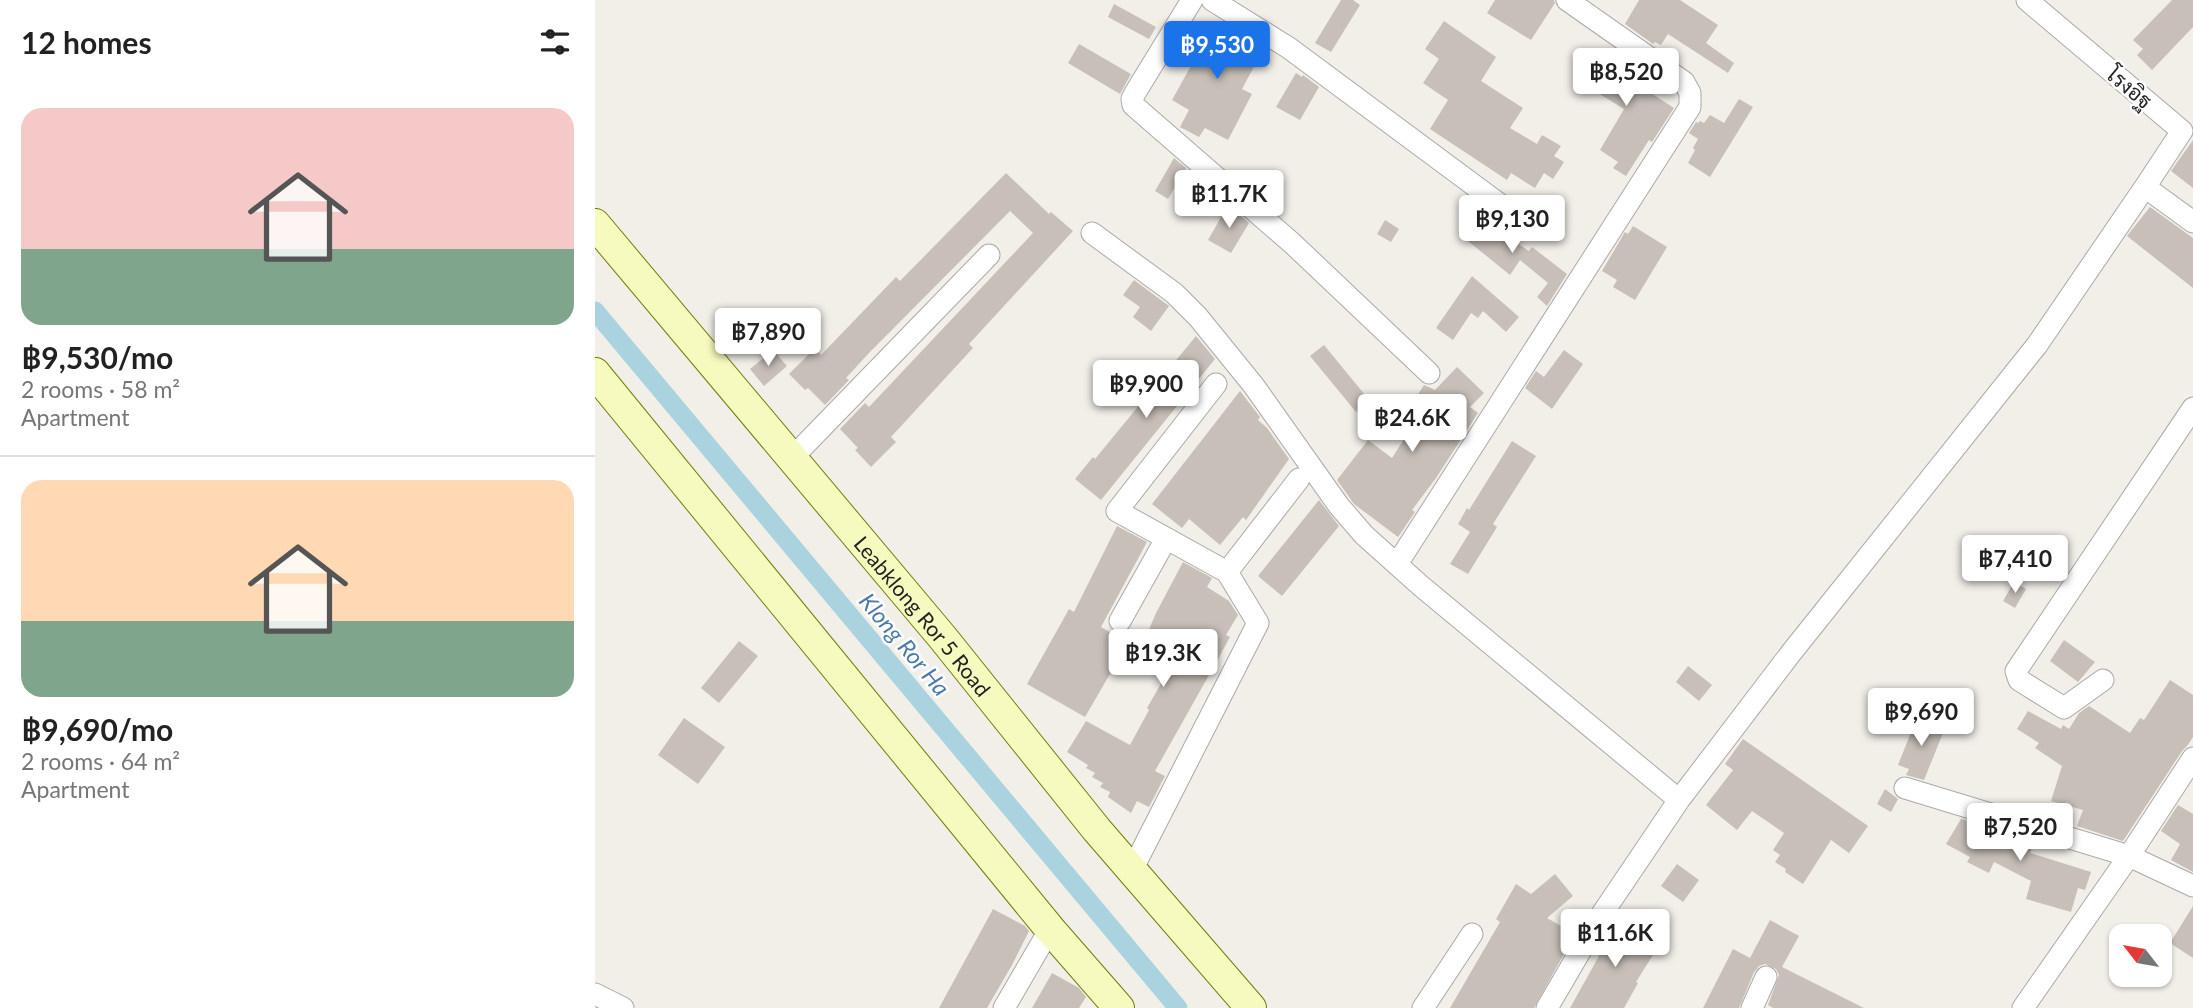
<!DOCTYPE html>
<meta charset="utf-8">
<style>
body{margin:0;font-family:Lato,Sarabun,sans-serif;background:#f6f6f6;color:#222;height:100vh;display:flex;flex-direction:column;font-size:26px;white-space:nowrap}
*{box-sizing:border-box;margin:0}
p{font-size:23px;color:#767676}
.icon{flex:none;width:38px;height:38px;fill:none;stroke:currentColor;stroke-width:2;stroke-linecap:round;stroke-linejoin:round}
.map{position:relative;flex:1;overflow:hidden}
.panel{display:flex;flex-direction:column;background:#fff;width:595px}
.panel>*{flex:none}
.needle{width:46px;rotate:301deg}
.controls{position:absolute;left:1514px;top:924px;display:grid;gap:14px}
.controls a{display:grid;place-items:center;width:63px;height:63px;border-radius:14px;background:#fff;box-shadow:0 2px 5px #0004;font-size:35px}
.price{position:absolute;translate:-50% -60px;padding:0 16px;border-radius:7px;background:#fff;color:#222;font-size:23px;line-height:46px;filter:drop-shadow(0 2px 4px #0008)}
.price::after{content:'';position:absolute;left:50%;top:42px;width:21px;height:16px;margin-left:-10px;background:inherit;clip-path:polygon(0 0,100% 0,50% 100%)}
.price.on{background:#1a73e8;color:#fff}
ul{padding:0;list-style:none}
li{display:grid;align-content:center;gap:14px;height:371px;padding:0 21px}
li+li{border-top:2px solid #e0e0e0}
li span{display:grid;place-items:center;height:217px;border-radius:21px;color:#555}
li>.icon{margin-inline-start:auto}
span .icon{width:126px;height:126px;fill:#fffc;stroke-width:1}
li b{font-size:30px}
h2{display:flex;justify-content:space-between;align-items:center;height:84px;padding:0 21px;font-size:30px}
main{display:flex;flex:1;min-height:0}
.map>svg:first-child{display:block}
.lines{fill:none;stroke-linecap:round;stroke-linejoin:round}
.canal{stroke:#aad3df;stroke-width:19}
.building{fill:#c7bfb8}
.street-casing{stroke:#a9a9a9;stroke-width:23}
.secondary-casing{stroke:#707d05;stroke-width:32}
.street{stroke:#fff;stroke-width:21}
.secondary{stroke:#f7fabf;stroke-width:30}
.labels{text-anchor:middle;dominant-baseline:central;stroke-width:5;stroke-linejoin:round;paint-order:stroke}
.street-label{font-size:21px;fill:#222;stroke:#fff}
.water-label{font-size:23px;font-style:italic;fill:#4a7aab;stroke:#fff}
</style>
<main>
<section class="panel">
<h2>12 homes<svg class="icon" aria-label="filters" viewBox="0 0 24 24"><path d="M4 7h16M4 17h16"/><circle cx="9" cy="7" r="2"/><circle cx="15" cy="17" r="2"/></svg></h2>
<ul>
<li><span style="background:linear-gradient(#f6c9c9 65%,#7fa58c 0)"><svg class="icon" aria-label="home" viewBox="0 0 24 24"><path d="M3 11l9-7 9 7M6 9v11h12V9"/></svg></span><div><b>฿9,530/mo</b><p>2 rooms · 58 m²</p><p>Apartment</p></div></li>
<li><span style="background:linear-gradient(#ffd9b3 65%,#7fa58c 0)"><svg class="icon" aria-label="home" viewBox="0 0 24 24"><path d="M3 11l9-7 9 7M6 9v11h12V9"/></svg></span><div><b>฿9,690/mo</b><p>2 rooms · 64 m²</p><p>Apartment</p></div></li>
</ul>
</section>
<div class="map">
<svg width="1598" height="1008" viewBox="0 0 1598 1008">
<rect width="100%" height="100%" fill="#f2efe9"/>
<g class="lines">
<path class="canal" d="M 0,311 L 583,1008"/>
</g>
<path class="building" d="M 746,0 L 758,0 L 765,5 L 736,52 L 720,43 Z
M 900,0 L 959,0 L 960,3 L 936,40 L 892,13 Z
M 1044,0 L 1085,0 L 1123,25 L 1111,43 L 1139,63 L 1133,73 L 1073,34 L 1066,45 L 1060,42 L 1058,44 L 1030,24 Z
M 1577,0 L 1598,0 L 1598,27 L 1557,70 L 1542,55 L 1548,49 L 1538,40 Z
M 519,4 L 561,27 L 554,39 L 513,17 Z
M 849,21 L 901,57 L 886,81 L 928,108 L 915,128 L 942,144 L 947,135 L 966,146 L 959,156 L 969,162 L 958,179 L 949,173 L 940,188 L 916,173 L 912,180 L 835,129 L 853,100 L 828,83 L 844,59 L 830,49 Z
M 610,22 L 641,41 L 646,33 L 669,48 L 647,89 L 657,94 L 633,140 L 610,128 L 604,137 L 585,127 L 594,110 L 577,100 L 602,55 L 591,49 L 604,26 L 607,27 Z
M 484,44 L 536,74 L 525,94 L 473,63 Z
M 990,51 L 1014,65 L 1022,51 L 1044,67 L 1036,80 L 1079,108 L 1057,142 L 1054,140 L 1031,176 L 1018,168 L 1023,162 L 1005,150 L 1029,109 L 998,90 L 1002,84 L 979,70 Z
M 701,73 L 707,77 L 708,75 L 724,87 L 705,120 L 681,107 Z
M 1144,99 L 1158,107 L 1115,177 L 1093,163 L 1100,150 L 1098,148 L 1103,139 L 1094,133 L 1101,122 L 1103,123 L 1105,121 L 1109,123 L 1115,115 L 1129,123 Z
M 1598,140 L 1598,188 L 1576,171 Z
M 579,158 L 591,168 L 573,199 L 560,191 Z
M 411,173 L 454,214 L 456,212 L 478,231 L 374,344 L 378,348 L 296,437 L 301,442 L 276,467 L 260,450 L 263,448 L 245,429 L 270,403 L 274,407 L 438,233 L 415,211 L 273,354 L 251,378 L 254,380 L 230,405 L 213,388 L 210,390 L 194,374 L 220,348 L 226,355 L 301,277 L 305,281 Z
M 633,205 L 654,223 L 636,253 L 613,240 Z
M 1555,207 L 1598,238 L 1598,288 L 1532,236 Z
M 876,213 L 934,251 L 937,247 L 972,274 L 952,306 L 942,297 L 953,283 L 925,260 L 915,275 L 863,233 Z
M 790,220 L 804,229 L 796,242 L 782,234 Z
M 1038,226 L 1072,247 L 1040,300 L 1018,287 L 1022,280 L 1007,271 L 1030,232 L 1033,234 Z
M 877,276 L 924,317 L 911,332 L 888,311 L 883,318 L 876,313 L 858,340 L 841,328 Z
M 539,280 L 574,306 L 556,331 L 538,317 L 545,307 L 528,295 Z
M 601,336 L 620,359 L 506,500 L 480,479 L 498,457 L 500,459 Z
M 729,345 L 775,401 L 761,412 L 715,356 Z
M 178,350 L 192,366 L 169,386 L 155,369 Z
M 969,350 L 988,364 L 957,409 L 930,388 L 941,371 L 949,377 Z
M 862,367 L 889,393 L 875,407 L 883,413 L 841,478 L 817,510 L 820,512 L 803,537 L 759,504 L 742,480 L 773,440 L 797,458 L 813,433 L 803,426 L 829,385 L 840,390 Z
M 645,391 L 665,417 L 663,420 L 672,428 L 694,459 L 651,520 L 648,517 L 625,545 L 594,519 L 587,528 L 557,504 Z
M 917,441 L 941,456 L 898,524 L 902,527 L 873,574 L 855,564 L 875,532 L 863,524 L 872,508 L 874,510 Z
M 724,500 L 744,526 L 687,596 L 663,576 Z
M 522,526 L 552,542 L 506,627 L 533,643 L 490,717 L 432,684 L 474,609 L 479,612 Z
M 588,562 L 617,578 L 612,587 L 634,601 L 643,615 L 631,635 L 635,637 L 623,659 L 560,771 L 570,776 L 554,807 L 542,801 L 536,813 L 513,797 L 515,792 L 505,787 L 508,783 L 497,777 L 500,773 L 491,768 L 493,765 L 472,752 L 491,721 L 535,745 L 554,710 L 552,708 L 578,663 L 546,648 L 561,613 Z
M 1419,582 L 1431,589 L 1420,608 L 1408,601 Z
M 1469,640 L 1500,662 L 1483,682 L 1455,661 Z
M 144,641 L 163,656 L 124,703 L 106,688 Z
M 1093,666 L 1117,685 L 1104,701 L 1081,682 Z
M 1575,680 L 1598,695 L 1598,737 L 1592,746 L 1587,751 L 1528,841 L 1482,826 L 1488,810 L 1456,801 L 1467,766 L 1440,748 L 1444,743 L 1422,729 L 1433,711 L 1466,729 L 1468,725 L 1474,729 L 1484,713 L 1494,706 L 1535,733 L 1545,718 L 1549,720 Z
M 1322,717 L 1350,728 L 1329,780 L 1311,775 L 1314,769 L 1303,765 Z
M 89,718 L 130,747 L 103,784 L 63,755 Z
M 1148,739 L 1273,826 L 1254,853 L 1236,840 L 1208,884 L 1190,872 L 1191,869 L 1180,862 L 1185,855 L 1178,850 L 1189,833 L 1157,811 L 1142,830 L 1111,805 L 1138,770 L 1130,764 Z
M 1290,789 L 1303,799 L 1296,812 L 1282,804 Z
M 1583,805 L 1598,814 L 1598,872 L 1576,860 L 1585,844 L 1566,831 Z
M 1366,819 L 1440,841 L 1435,853 L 1496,872 L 1490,890 L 1483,888 L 1476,912 L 1431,899 L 1436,881 L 1399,862 L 1394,873 L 1372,862 L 1375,857 L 1351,844 Z
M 1082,864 L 1104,880 L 1088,902 L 1066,886 Z
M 960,874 L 978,896 L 952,918 L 980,934 L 939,1008 L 855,1008 L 905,922 L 901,919 L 921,884 L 936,894 Z
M 1598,906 L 1598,958 L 1575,943 Z
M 398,909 L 430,926 L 434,931 L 417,965 L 392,1008 L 344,1008 Z
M 1019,920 L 1063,947 L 1041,982 L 1043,983 L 1029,1008 L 975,1008 L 1004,956 L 999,953 Z
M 1175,920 L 1204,936 L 1187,967 L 1269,1008 L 1178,1008 L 1173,1005 L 1184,975 L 1181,969 L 1170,964 L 1164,966 L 1159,972 L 1144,1008 L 1108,1008 L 1138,949 L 1155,958 Z
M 457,973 L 484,988 L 491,997 L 484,1008 L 437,1008 Z"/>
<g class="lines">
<defs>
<path id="street" d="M 597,0 L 540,93 L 537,99 L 538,105 L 698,244 L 834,373
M 617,0 L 694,48 L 930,223
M 1432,0 L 1587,131 L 1550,187
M 497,233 L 579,293 L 603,317 L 659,386 L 744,506 L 769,535 L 826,586 L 1084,800
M 196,459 L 394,255
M 802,564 L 1095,107 L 1095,93 L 1089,82 L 972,0
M 632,572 L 704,479
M 525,621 L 571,539
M 1508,680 L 1469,708 L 1424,680 L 1421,671 L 1598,408
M 1310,788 L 1534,856 L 1598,886
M 537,870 L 663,623 L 632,572 L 522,511 L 621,384
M 0,994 L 28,1008
M 409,1008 L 455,929
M 828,1008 L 877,934
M 952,1008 L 1007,914 L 1084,800 L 1196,653 L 1442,345 L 1550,187 L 1598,222
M 1157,1008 L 1171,977
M 1428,1008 L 1534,856 L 1598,758"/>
<g id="secondary">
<path id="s1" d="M 0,224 L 348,638 L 502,830 L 656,1008"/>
<path d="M 0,373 L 455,929 L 524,1008"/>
</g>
</defs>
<use href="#street" class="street-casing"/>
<use href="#secondary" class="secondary-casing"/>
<use href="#street" class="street"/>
<use href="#secondary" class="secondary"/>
</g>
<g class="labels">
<g class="street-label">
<text transform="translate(1535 87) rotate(40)">โรงอิฐ</text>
<text stroke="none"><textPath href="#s1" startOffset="511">Leabklong Ror 5 Road</textPath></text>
</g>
<g class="water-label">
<text transform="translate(310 644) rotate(50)">Klong Ror Ha</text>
</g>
</g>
</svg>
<div class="controls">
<a><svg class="needle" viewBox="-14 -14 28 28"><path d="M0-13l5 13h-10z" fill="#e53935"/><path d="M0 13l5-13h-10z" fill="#767676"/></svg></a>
</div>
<b class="price on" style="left:622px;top:81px">฿9,530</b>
<b class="price" style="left:1031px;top:108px">฿8,520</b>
<b class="price" style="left:634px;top:230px">฿11.7K</b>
<b class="price" style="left:917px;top:255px">฿9,130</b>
<b class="price" style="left:173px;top:368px">฿7,890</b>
<b class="price" style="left:551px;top:420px">฿9,900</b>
<b class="price" style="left:817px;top:454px">฿24.6K</b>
<b class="price" style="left:1420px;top:595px">฿7,410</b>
<b class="price" style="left:568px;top:689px">฿19.3K</b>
<b class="price" style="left:1326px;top:748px">฿9,690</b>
<b class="price" style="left:1425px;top:863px">฿7,520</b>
<b class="price" style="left:1020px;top:969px">฿11.6K</b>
</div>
</main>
